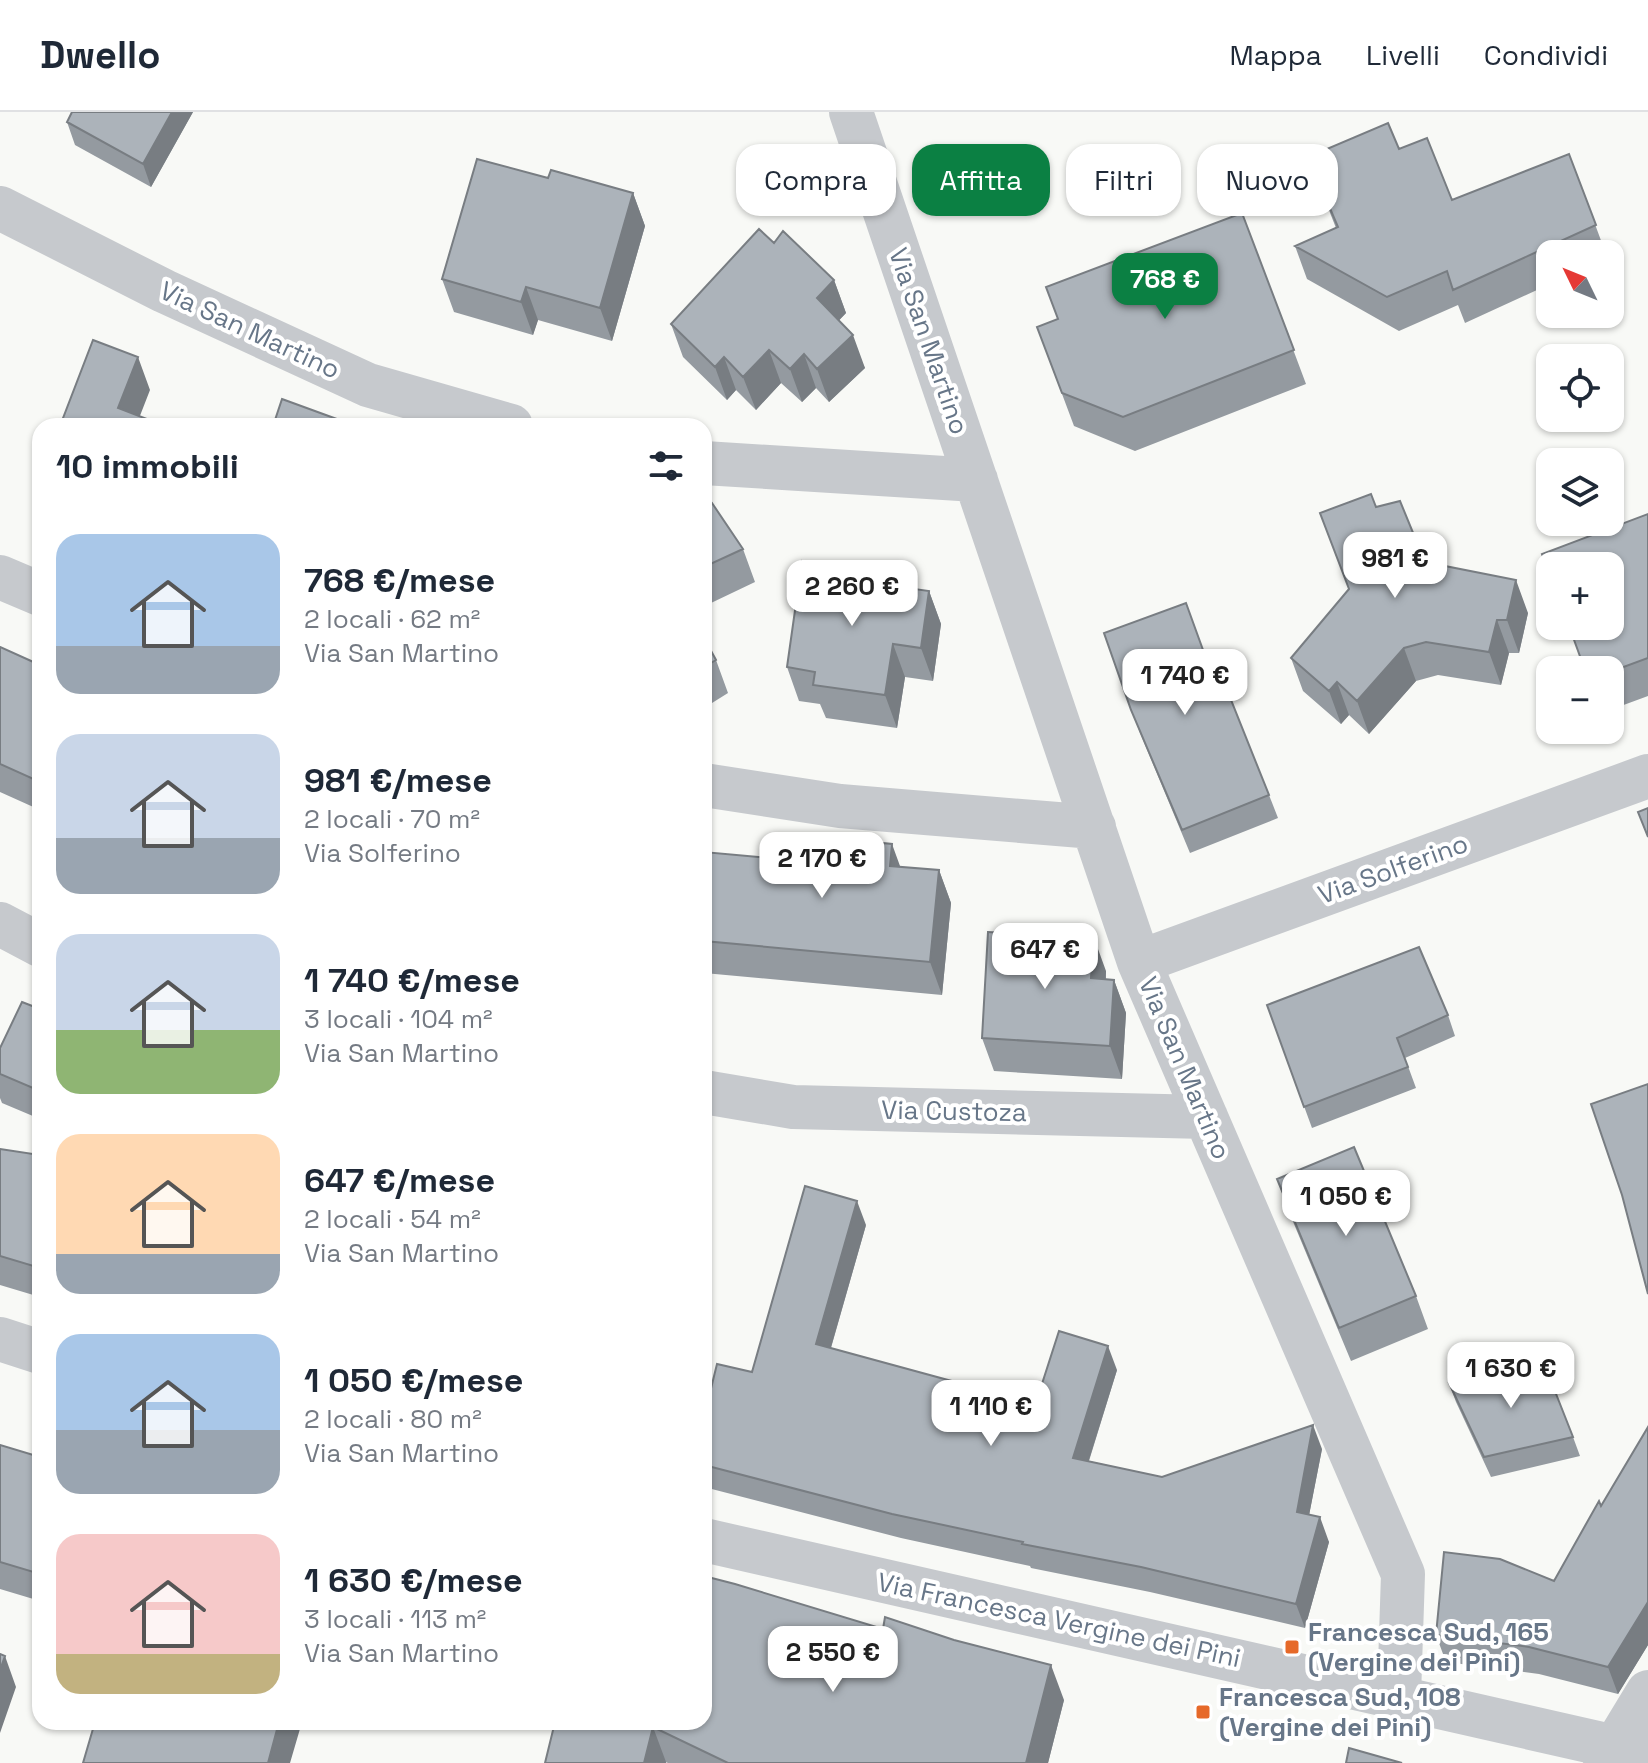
<!DOCTYPE html>
<html lang="it">
<meta charset="utf-8">
<style>
body{margin:0;font-family:"Space Grotesk",sans-serif;background:#f6f6f7;color:#1f2937;height:100vh;display:flex;flex-direction:column;font-size:30px;white-space:nowrap}
*{box-sizing:border-box;margin:0}
p{font-size:26px;color:#747a83}
.icon{flex:none;width:44px;height:44px;fill:none;stroke:currentColor;stroke-width:2;stroke-linecap:round;stroke-linejoin:round}
.map{position:relative;flex:1;overflow:hidden}
.side{position:absolute;left:32px;top:306px;width:680px;height:1312px;display:flex;flex-direction:column;background:#fff;border-radius:24px;box-shadow:0 2px 6px #0004}
.side>*{flex:none}
.top-card{position:absolute;left:736px;top:32px;width:760px;height:72px;display:flex;gap:16px}
.needle{width:52px;rotate:313deg}
.buttons{position:absolute;left:1536px;top:128px;display:grid;gap:16px}
.buttons a{display:grid;place-items:center;width:88px;height:88px;border-radius:16px;background:#fff;box-shadow:0 2px 6px #0004;font-size:40px}
.price{position:absolute;translate:-50% -68px;padding:0 18px;border-radius:16px;background:#fff;color:#222;font-size:26px;line-height:52px;filter:drop-shadow(0 2px 4px #0008)}
.price::after{content:'';position:absolute;left:50%;top:48px;width:24px;height:18px;margin-left:-12px;background:inherit;clip-path:polygon(0 0,100% 0,50% 100%)}
.price.on{background:#0b8043;color:#fff}
ul{padding:0;list-style:none}
li{display:flex;align-items:center;gap:24px;height:200px;padding:0 24px}
li span{display:grid;place-items:center;flex:none;width:224px;height:160px;border-radius:24px;color:#555}
li>.icon{margin-inline-start:auto}
span .icon{width:96px;height:96px;fill:#fffc;stroke-width:1}
li b{font-size:34px}
h2{display:flex;justify-content:space-between;align-items:center;height:96px;padding:0 24px;font-size:34px}
.tag{padding:0 28px;border-radius:24px;background:#fff;box-shadow:0 2px 6px #0004;font-size:28px;line-height:72px}
.tag.on{background:#0b8043;color:#fff}
header{display:flex;align-items:center;gap:48px;box-sizing:border-box;height:112px;padding:0 40px;background:#fff;border-bottom:2px solid #e0e1e3}
header strong{font-size:38px}
nav{display:flex;gap:44px;margin-inline-start:auto;font-size:28px}
.map>svg:first-child{display:block}
.lines{fill:none;stroke-linecap:round;stroke-linejoin:round}
.minor{stroke:#c6c9cd;stroke-width:44}
.wall{fill:#949aa0}
.shaded-wall{fill:#787d82}
.building{fill:#acb3ba;stroke:#787d82;stroke-width:2}
.poi-dot{fill:#e66929;stroke:#fff;stroke-width:3}
.labels{text-anchor:middle;dominant-baseline:central;stroke-width:8;stroke-linejoin:round;paint-order:stroke}
.street-label{font-size:26px;fill:#677688;stroke:#fff}
.poi-label{font-size:26px;font-weight:bold;fill:#677688;stroke:#fff;text-anchor:start}
</style>
<header>
<strong>Dwello</strong>
<nav><a>Mappa</a><a>Livelli</a><a>Condividi</a></nav>
</header>
<div class="map">
<svg width="1648" height="1651" viewBox="0 0 1648 1651">
<rect width="100%" height="100%" fill="#f8f9f6"/>
<g class="lines">
<path class="minor" d="M 851,0 L 1139,850 L 1403,1462 L 1399,1584
M 0,96 L 164,179 L 368,273 L 511,314
M 704,351 L 976,368
M 0,465 L 40,482
M 704,673 L 840,694 L 1094,715
M 0,812 L 40,833
M 1139,850 L 1648,664
M 704,980 L 793,995 L 1206,1005
M 0,1227 L 40,1240
M 704,1428 L 1615,1635 L 1648,1640
M 1605,1651 L 1648,1580"/>
</g>
<path class="wall" d="M 193,0 L 151,75 L 75,33 L 67,10 Z
M 1399,37 L 1452,88 L 1569,42 L 1606,142 L 1550,142 L 1550,172 L 1465,211 L 1458,193 L 1399,219 L 1307,167 L 1295,134 L 1336,116 L 1308,45 Z
M 548,66 L 633,81 L 645,114 L 612,229 L 538,208 L 533,223 L 454,200 L 442,167 Z
M 1242,101 L 1306,272 L 1135,339 L 1074,314 L 1037,215 L 1058,207 Z
M 774,131 L 834,168 L 846,201 L 839,208 L 865,256 L 829,290 L 816,276 L 802,290 L 781,271 L 756,298 L 736,278 L 727,288 L 683,245 L 671,212 Z
M 704,394 L 743,437 L 755,470 L 711,491 L 710,537 L 716,548 L 728,581 L 704,596 Z
M 1376,395 L 1425,450 L 1528,501 L 1519,541 L 1509,541 L 1501,573 L 1438,563 L 1416,569 L 1369,622 L 1349,603 L 1341,612 L 1303,579 L 1291,546 L 1349,478 Z
M 1648,402 L 1648,584 L 1610,598 L 1610,558 Z
M 846,455 L 850,468 L 929,479 L 941,512 L 933,569 L 905,565 L 897,616 L 826,606 L 820,592 L 799,589 L 787,555 Z
M 1104,521 L 1219,582 L 1269,683 L 1278,706 L 1190,741 L 1140,621 Z
M 0,535 L 40,553 L 40,698 L 0,680 Z
M 704,740 L 780,747 L 939,758 L 951,791 L 942,883 L 704,861 Z
M 1106,859 L 1106,867 L 1114,868 L 1126,901 L 1122,967 L 994,959 L 982,926 Z
M 1267,893 L 1448,903 L 1455,924 L 1405,946 L 1416,976 L 1312,1016 Z
M 40,897 L 40,1007 L 2,991 L 0,986 L 0,936 Z
M 0,1037 L 40,1043 L 40,1185 L 0,1173 Z
M 1277,1067 L 1416,1184 L 1428,1217 L 1351,1249 L 1289,1100 Z
M 866,1113 L 831,1236 L 967,1292 L 1031,1306 L 1117,1258 L 1089,1349 L 1162,1365 L 1322,1337 L 1309,1403 L 1329,1430 L 1305,1516 L 1150,1480 L 1031,1456 L 1030,1454 L 901,1426 L 704,1375 L 704,1305 L 752,1260 Z
M 1449,1271 L 1516,1272 L 1573,1325 L 1580,1344 L 1491,1365 L 1456,1290 Z
M 1648,1315 L 1648,1533 L 1618,1582 L 1539,1562 L 1446,1550 L 1436,1523 L 1554,1469 L 1601,1394 Z
M 0,1333 L 40,1345 L 40,1489 L 0,1477 Z
M 1064,1588 L 1048,1651 L 668,1651 L 555,1610 Z"/>
<path class="shaded-wall" d="M 172,0 L 193,0 L 151,75 L 143,52 Z
M 633,81 L 645,114 L 612,229 L 600,196 Z
M 834,168 L 846,201 L 829,219 L 817,186 Z
M 526,175 L 538,208 L 533,223 L 521,190 Z
M 853,223 L 865,256 L 829,290 L 817,257 Z
M 769,238 L 781,271 L 756,298 L 743,265 Z
M 804,242 L 816,276 L 802,290 L 790,257 Z
M 138,245 L 150,278 L 136,314 L 118,296 Z
M 724,245 L 736,278 L 727,288 L 715,255 Z
M 846,455 L 858,488 L 844,467 Z
M 1516,468 L 1528,501 L 1519,541 L 1507,508 Z
M 704,472 L 711,491 L 710,548 L 704,531 Z
M 929,479 L 941,512 L 933,569 L 921,536 Z
M 1497,508 L 1509,541 L 1501,573 L 1489,540 Z
M 893,532 L 905,565 L 897,616 L 885,583 Z
M 1404,536 L 1416,569 L 1369,622 L 1357,589 Z
M 1337,570 L 1349,603 L 1341,612 L 1329,579 Z
M 892,732 L 904,765 L 890,754 Z
M 939,758 L 951,791 L 942,883 L 930,850 Z
M 1094,826 L 1106,859 L 1104,899 L 1091,866 Z
M 1114,868 L 1126,901 L 1122,967 L 1110,934 Z
M 857,1089 L 866,1113 L 825,1256 L 816,1232 Z
M 1108,1234 L 1117,1258 L 1082,1370 L 1073,1346 Z
M 959,1271 L 968,1295 L 953,1289 Z
M 1313,1313 L 1322,1337 L 1305,1424 L 1297,1400 Z
M 1320,1405 L 1329,1430 L 1305,1516 L 1296,1492 Z
M 1648,1490 L 1648,1533 L 1618,1582 L 1608,1555 Z
M 5,1544 L 16,1575 L 0,1621 L 0,1558 Z
M 1051,1553 L 1064,1588 L 1048,1651 L 1026,1651 Z
M 279,1610 L 302,1610 L 290,1651 L 268,1651 Z
M 653,1615 L 666,1650 L 666,1651 L 644,1651 Z"/>
<path class="building" d="M 72,0 L 172,0 L 143,52 L 67,10 Z
M 1388,11 L 1399,37 L 1427,26 L 1452,88 L 1569,42 L 1596,113 L 1453,178 L 1447,159 L 1387,185 L 1295,134 L 1338,115 L 1308,45 Z
M 477,47 L 548,66 L 551,58 L 633,81 L 600,196 L 526,175 L 521,190 L 442,167 Z
M 1242,101 L 1294,238 L 1123,305 L 1062,281 L 1037,215 L 1058,207 L 1046,175 Z
M 759,117 L 774,131 L 783,119 L 834,168 L 817,186 L 853,223 L 817,257 L 804,242 L 790,257 L 769,238 L 743,265 L 724,245 L 715,255 L 671,212 Z
M 93,228 L 138,245 L 118,296 L 165,314 L 60,314 Z
M 282,287 L 356,314 L 273,314 Z
M 1371,382 L 1376,395 L 1400,389 L 1425,450 L 1516,468 L 1507,508 L 1497,508 L 1489,540 L 1426,530 L 1404,536 L 1357,589 L 1337,570 L 1329,579 L 1291,546 L 1349,477 L 1320,401 Z
M 712,391 L 743,437 L 704,455 L 704,394 Z
M 1648,402 L 1648,546 L 1610,560 L 1610,558 L 1585,558 L 1569,514 L 1610,514 L 1610,454 L 1550,454 L 1550,464 L 1542,442 Z
M 802,449 L 846,455 L 844,467 L 929,479 L 921,536 L 893,532 L 885,583 L 813,573 L 815,560 L 787,555 Z
M 1186,491 L 1219,582 L 1227,578 L 1269,683 L 1182,718 L 1131,598 L 1104,521 Z
M 704,526 L 716,548 L 704,555 Z
M 0,535 L 40,553 L 40,670 L 0,652 Z
M 1648,696 L 1648,725 L 1638,700 Z
M 783,721 L 892,732 L 890,754 L 939,758 L 930,850 L 704,829 L 704,740 L 780,747 Z
M 988,820 L 1094,826 L 1091,866 L 1114,868 L 1110,934 L 982,926 Z
M 1419,835 L 1448,903 L 1397,926 L 1408,955 L 1304,995 L 1267,893 Z
M 22,890 L 40,897 L 40,979 L 0,962 L 0,936 Z
M 1648,972 L 1648,1182 L 1622,1083 L 1591,992 Z
M 1354,1035 L 1416,1184 L 1339,1216 L 1277,1067 Z
M 0,1037 L 40,1043 L 40,1156 L 0,1144 Z
M 805,1074 L 857,1089 L 816,1232 L 959,1271 L 953,1289 L 1031,1306 L 1059,1219 L 1108,1234 L 1073,1346 L 1162,1365 L 1313,1313 L 1297,1400 L 1320,1405 L 1296,1492 L 1141,1455 L 1022,1432 L 1023,1430 L 892,1402 L 704,1353 L 704,1305 L 717,1252 L 752,1260 Z
M 1507,1251 L 1516,1272 L 1547,1259 L 1573,1325 L 1484,1345 L 1449,1271 Z
M 1648,1315 L 1648,1490 L 1608,1555 L 1529,1535 L 1436,1523 L 1444,1440 L 1500,1447 L 1554,1469 L 1599,1389 L 1601,1394 Z
M 0,1333 L 40,1345 L 40,1462 L 0,1450 Z
M 704,1464 L 735,1472 L 883,1517 L 885,1505 L 954,1528 L 1051,1553 L 1026,1651 L 728,1651 L 653,1615 L 644,1651 L 545,1651 L 555,1610 L 704,1610 Z
M 0,1542 L 5,1544 L 0,1558 Z
M 95,1610 L 279,1610 L 268,1651 L 83,1651 Z
M 1349,1636 L 1402,1651 L 1346,1651 Z"/>
<g class="poi-dot">
<rect x="1284" y="1527" width="16" height="16" rx="4"/>
<rect x="1195" y="1592" width="16" height="16" rx="4"/>
</g>
<g class="labels">
<g class="street-label">
<text transform="translate(250 218) rotate(25)">Via San Martino</text>
<text transform="translate(929 229) rotate(71)">Via San Martino</text>
<text transform="translate(1393 757) rotate(-20)">Via Solferino</text>
<text transform="translate(1185 956) rotate(67)">Via San Martino</text>
<text transform="translate(954 999) rotate(1)">Via Custoza</text>
<text transform="translate(1059 1508) rotate(12)">Via Francesca Vergine dei Pini</text>
</g>
<g class="poi-label">
<text x="1308" y="1520">Francesca Sud, 165<tspan x="1308" dy="30">(Vergine dei Pini)</tspan></text>
<text x="1219" y="1585">Francesca Sud, 108<tspan x="1219" dy="30">(Vergine dei Pini)</tspan></text>
</g>
</g>
</svg>
<div class="buttons">
<a><svg class="needle" viewBox="-14 -14 28 28"><path d="M0-13l5 13h-10z" fill="#e53935"/><path d="M0 13l5-13h-10z" fill="#747a83"/></svg></a>
<a><svg class="icon" aria-label="locate" viewBox="0 0 24 24"><circle cx="12" cy="12" r="6"/><path d="M12 2v4M12 18v4M2 12h4M18 12h4"/></svg></a>
<a><svg class="icon" aria-label="layers" viewBox="0 0 24 24"><path d="M12 4l9 5-9 5-9-5zM3 14l9 5 9-5"/></svg></a>
<a>+</a>
<a>−</a>
</div>
<b class="price on" style="left:1165px;top:209px">768 €</b>
<b class="price" style="left:1395px;top:488px">981 €</b>
<b class="price" style="left:852px;top:516px">2 260 €</b>
<b class="price" style="left:1185px;top:605px">1 740 €</b>
<b class="price" style="left:822px;top:788px">2 170 €</b>
<b class="price" style="left:1045px;top:879px">647 €</b>
<b class="price" style="left:1346px;top:1126px">1 050 €</b>
<b class="price" style="left:1511px;top:1298px">1 630 €</b>
<b class="price" style="left:991px;top:1336px">1 110 €</b>
<b class="price" style="left:833px;top:1582px">2 550 €</b>
<div class="top-card">
<a class="tag">Compra</a>
<a class="tag on">Affitta</a>
<a class="tag">Filtri</a>
<a class="tag">Nuovo</a>
</div>
<section class="side">
<h2>10 immobili<svg class="icon" aria-label="filters" viewBox="0 0 24 24"><path d="M4 7h16M4 17h16"/><circle cx="9" cy="7" r="2"/><circle cx="15" cy="17" r="2"/></svg></h2>
<ul>
<li><span style="background:linear-gradient(#a9c7e8 70%,#9aa5b1 0)"><svg class="icon" aria-label="home" viewBox="0 0 24 24"><path d="M3 11l9-7 9 7M6 9v11h12V9"/></svg></span><div><b>768 €/mese</b><p>2 locali · 62 m²</p><p>Via San Martino</p></div></li>
<li><span style="background:linear-gradient(#c9d6e8 65%,#9aa5b1 0)"><svg class="icon" aria-label="home" viewBox="0 0 24 24"><path d="M3 11l9-7 9 7M6 9v11h12V9"/></svg></span><div><b>981 €/mese</b><p>2 locali · 70 m²</p><p>Via Solferino</p></div></li>
<li><span style="background:linear-gradient(#c9d6e8 60%,#8fb573 0)"><svg class="icon" aria-label="home" viewBox="0 0 24 24"><path d="M3 11l9-7 9 7M6 9v11h12V9"/></svg></span><div><b>1 740 €/mese</b><p>3 locali · 104 m²</p><p>Via San Martino</p></div></li>
<li><span style="background:linear-gradient(#ffd9b3 75%,#9aa5b1 0)"><svg class="icon" aria-label="home" viewBox="0 0 24 24"><path d="M3 11l9-7 9 7M6 9v11h12V9"/></svg></span><div><b>647 €/mese</b><p>2 locali · 54 m²</p><p>Via San Martino</p></div></li>
<li><span style="background:linear-gradient(#a9c7e8 60%,#9aa5b1 0)"><svg class="icon" aria-label="home" viewBox="0 0 24 24"><path d="M3 11l9-7 9 7M6 9v11h12V9"/></svg></span><div><b>1 050 €/mese</b><p>2 locali · 80 m²</p><p>Via San Martino</p></div></li>
<li><span style="background:linear-gradient(#f6c9c9 75%,#c2b280 0)"><svg class="icon" aria-label="home" viewBox="0 0 24 24"><path d="M3 11l9-7 9 7M6 9v11h12V9"/></svg></span><div><b>1 630 €/mese</b><p>3 locali · 113 m²</p><p>Via San Martino</p></div></li>
</ul>
</section>
</div>
